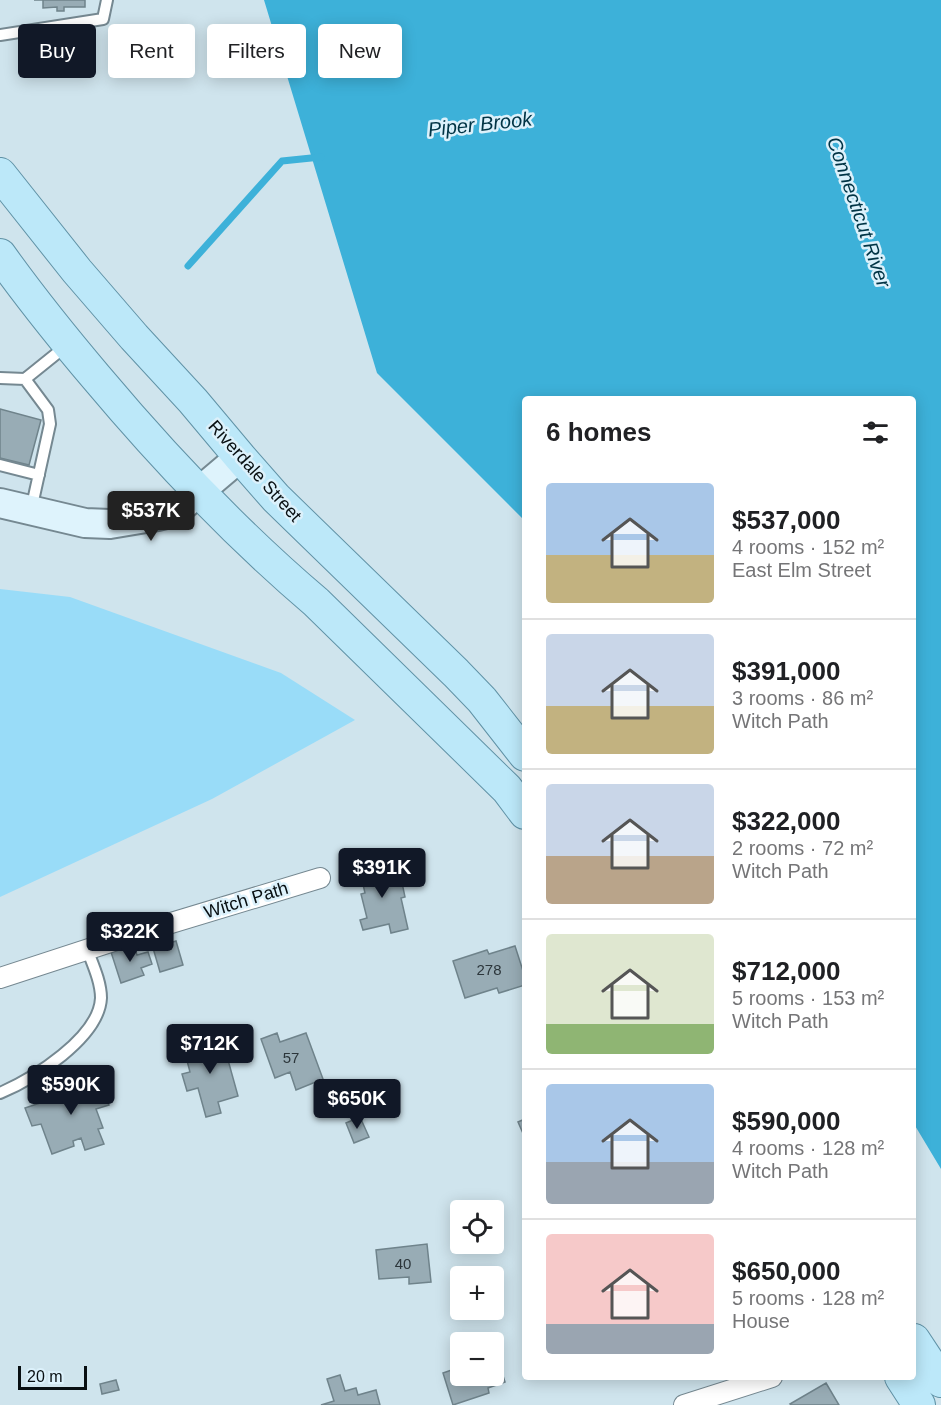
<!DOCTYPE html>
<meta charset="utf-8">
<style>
body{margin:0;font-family:Helvetica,sans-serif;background:#f2f2f2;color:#202124;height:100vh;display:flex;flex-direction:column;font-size:22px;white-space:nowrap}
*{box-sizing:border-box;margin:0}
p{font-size:20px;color:#757577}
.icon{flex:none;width:33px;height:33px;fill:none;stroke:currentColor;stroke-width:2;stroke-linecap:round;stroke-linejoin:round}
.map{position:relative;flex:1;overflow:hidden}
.details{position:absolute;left:522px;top:396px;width:394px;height:984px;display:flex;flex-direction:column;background:#fff;border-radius:6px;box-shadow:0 3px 15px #0003}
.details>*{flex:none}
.top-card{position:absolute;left:18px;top:24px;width:414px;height:54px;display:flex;gap:12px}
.controls{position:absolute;left:450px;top:1200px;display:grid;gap:12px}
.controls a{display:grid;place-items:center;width:54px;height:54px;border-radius:6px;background:#fff;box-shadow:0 3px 15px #0003;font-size:30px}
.scale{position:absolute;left:18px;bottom:15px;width:69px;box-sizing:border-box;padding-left:6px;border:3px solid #080f12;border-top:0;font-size:16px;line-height:21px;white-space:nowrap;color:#080f12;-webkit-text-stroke:4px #dcf1fb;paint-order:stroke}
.price{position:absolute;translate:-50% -51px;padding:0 14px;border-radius:6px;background:#111827;color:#fff;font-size:20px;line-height:39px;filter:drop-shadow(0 2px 3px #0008)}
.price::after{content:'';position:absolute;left:50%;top:36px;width:18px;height:14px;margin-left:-9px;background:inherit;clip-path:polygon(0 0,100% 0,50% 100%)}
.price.selected{background:#222;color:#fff}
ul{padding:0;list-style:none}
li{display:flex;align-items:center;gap:18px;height:150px;padding:0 24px}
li+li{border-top:2px solid #e0e0e0}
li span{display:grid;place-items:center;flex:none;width:168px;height:120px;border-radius:6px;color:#555}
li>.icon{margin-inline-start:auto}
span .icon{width:72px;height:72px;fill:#fffc;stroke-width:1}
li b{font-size:26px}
h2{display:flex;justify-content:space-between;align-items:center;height:72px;padding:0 24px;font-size:26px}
.tag{padding:0 21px;border-radius:6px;background:#fff;box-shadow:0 3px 15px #0003;font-size:21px;line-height:54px}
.tag.selected{background:#111827;color:#fff}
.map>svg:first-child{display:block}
.green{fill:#99dcf8}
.water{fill:#3db1d9}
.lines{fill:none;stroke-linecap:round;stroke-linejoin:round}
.stream{stroke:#3db1d9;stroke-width:7}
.building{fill:#98acb5;stroke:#6f838b;stroke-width:1.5}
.service-casing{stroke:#758891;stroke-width:14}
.minor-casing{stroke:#758891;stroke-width:22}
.secondary-casing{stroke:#758891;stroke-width:32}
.primary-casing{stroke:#6092a6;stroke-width:34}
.service{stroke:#fff;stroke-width:10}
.minor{stroke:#fff;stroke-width:20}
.secondary{stroke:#def3fc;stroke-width:28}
.primary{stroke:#bce8f9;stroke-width:32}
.labels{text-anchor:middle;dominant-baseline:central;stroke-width:5;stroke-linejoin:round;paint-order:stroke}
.number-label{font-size:15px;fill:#2c363b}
.street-label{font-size:18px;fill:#080f12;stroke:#dcf1fb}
.water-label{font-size:20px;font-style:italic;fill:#003445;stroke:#dcf1fb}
</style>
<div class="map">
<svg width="941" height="1405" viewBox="0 0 941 1405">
<rect width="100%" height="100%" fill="#cfe4ed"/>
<path class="green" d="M 0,589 L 70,597 L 281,673 L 355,720 L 212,799 L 0,897 Z"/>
<path class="water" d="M 264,0 L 941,0 L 941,1169 L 914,1124 L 914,399 L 525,399 L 525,521 L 377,373 Z"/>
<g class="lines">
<path class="stream" d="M 188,266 L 282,161 L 321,157"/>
</g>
<path class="building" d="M 34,0 L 85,0 L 85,7 L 64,7 L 64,11 L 57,11 L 57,7 L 43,8 L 43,0 Z
M 0,409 L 41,420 L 29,465 L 0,458 Z
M 384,861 L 387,876 L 391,875 L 392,880 L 401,878 L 405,897 L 401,898 L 408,929 L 391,933 L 389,924 L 363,930 L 360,920 L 367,918 L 361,894 L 365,893 L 359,867 Z
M 176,941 L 183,965 L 160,972 L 153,948 Z
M 134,945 L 137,955 L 148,952 L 152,964 L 141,968 L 144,975 L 121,983 L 111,952 Z
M 515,946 L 525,977 L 525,985 L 499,993 L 497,988 L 465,998 L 453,961 L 487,950 L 489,954 Z
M 277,1033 L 280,1042 L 306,1033 L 323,1079 L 296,1090 L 290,1072 L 275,1078 L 261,1039 Z
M 218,1037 L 219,1043 L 223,1042 L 238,1096 L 218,1102 L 221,1113 L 206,1117 L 198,1088 L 187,1091 L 182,1074 L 190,1072 L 185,1053 L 203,1048 L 201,1041 Z
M 83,1078 L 87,1088 L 101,1083 L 109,1105 L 96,1109 L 103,1128 L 98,1129 L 104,1144 L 85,1150 L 81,1138 L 73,1141 L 74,1146 L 52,1154 L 41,1124 L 32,1126 L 25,1108 L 52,1099 L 51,1094 L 70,1088 L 68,1083 Z
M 360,1117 L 369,1137 L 354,1143 L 346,1123 Z
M 525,1119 L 525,1138 L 518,1122 Z
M 427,1244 L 431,1282 L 409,1284 L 409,1277 L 379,1279 L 376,1250 Z
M 498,1360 L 505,1382 L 488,1388 L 489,1393 L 453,1405 L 443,1373 L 460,1367 L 460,1376 L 494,1376 L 494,1362 Z
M 340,1375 L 345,1391 L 356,1388 L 358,1395 L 376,1390 L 380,1405 L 321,1405 L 334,1401 L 327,1379 Z
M 116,1380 L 119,1390 L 102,1394 L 100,1384 Z
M 826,1383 L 839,1405 L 791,1405 L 790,1404 Z"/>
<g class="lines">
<defs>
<path id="service" d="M 0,35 L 103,19 L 107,0
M 0,378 L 25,379 L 66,346
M 25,379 L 48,410 L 50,424 L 31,510
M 0,465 L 39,475
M 0,1093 C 33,1079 99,1038 101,998 C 101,982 93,965 87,949"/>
<path id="minor" d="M 0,978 L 138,933 L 320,878
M 684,1405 L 772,1377"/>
<path id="secondary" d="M 0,503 L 85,523 L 110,524 L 158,516 L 175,512 L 240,457"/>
<path id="primary" d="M 0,174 L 77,271 L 134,337 L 193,401 L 240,457 L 276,498 L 456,673 L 482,700 L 525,755
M 0,255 C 30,297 63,338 96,377 C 164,458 236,534 316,602 L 507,789 L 525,813
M 914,1340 L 941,1381
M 901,1377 L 919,1405"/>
</defs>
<use href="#service" class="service-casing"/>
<use href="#minor" class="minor-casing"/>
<use href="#secondary" class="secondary-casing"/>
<use href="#primary" class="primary-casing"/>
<use href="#service" class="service"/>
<use href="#minor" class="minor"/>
<use href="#secondary" class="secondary"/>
<use href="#primary" class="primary"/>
</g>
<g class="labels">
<g class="number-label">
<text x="489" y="969">278</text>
<text x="291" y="1057">57</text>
<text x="403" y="1263">40</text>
</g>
<g class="street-label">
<text transform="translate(255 471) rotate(48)">Riverdale Street</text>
<text transform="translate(246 900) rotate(-17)">Witch Path</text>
</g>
<g class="water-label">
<text transform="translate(480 124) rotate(-6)">Piper Brook</text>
<text transform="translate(859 212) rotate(71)">Connecticut River</text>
</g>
</g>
</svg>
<div class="controls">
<a><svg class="icon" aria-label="locate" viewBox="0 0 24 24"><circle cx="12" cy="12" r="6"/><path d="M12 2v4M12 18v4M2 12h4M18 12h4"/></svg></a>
<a>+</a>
<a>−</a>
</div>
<div class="scale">20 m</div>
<b class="price selected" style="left:151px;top:542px">$537K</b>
<b class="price" style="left:382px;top:899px">$391K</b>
<b class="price" style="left:130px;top:963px">$322K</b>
<b class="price" style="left:210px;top:1075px">$712K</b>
<b class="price" style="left:71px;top:1116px">$590K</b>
<b class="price" style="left:357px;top:1130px">$650K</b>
<div class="top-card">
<a class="tag selected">Buy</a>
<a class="tag">Rent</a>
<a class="tag">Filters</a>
<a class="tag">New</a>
</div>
<section class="details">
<h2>6 homes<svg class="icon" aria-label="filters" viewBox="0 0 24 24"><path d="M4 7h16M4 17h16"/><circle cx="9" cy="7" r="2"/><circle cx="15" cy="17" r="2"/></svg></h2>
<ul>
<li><span style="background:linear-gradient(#a9c7e8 60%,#c2b280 0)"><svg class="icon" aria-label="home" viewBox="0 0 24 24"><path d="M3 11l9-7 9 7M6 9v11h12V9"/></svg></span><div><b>$537,000</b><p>4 rooms · 152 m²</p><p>East Elm Street</p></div></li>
<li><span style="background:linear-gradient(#c9d6e8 60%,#c2b280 0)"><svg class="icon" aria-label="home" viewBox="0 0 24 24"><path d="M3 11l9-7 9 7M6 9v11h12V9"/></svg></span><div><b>$391,000</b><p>3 rooms · 86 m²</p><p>Witch Path</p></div></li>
<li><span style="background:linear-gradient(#c9d6e8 60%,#b9a48a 0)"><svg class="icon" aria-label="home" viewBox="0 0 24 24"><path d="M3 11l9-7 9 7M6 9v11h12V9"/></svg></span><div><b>$322,000</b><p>2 rooms · 72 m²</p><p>Witch Path</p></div></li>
<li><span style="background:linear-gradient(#dfe7d0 75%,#8fb573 0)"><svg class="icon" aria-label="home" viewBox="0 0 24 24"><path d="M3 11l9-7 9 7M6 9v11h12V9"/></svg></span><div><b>$712,000</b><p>5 rooms · 153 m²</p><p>Witch Path</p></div></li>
<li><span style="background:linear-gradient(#a9c7e8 65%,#9aa5b1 0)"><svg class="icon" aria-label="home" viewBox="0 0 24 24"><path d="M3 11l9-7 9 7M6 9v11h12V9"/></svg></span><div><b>$590,000</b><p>4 rooms · 128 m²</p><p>Witch Path</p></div></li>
<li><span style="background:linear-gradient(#f6c9c9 75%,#9aa5b1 0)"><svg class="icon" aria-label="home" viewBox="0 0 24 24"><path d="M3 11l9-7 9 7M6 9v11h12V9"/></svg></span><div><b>$650,000</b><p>5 rooms · 128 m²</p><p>House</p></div></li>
</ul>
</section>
</div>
